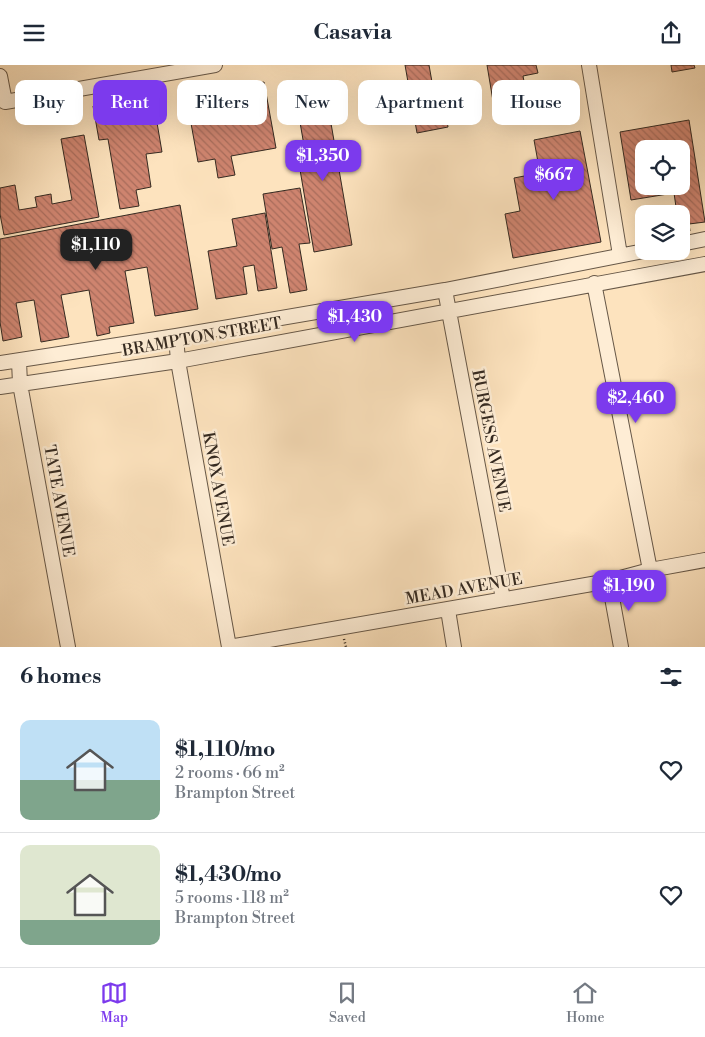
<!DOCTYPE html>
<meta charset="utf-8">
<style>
body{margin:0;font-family:"Libre Bodoni",serif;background:#f2f2f3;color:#1f2937;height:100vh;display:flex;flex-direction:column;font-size:19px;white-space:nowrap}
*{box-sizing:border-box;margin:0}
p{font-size:16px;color:#747a83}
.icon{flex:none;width:28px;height:28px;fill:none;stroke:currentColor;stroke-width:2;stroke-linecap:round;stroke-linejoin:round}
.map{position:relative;height:582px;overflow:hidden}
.side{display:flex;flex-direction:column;background:#fff;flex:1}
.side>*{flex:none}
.guide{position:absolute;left:15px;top:15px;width:675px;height:45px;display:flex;gap:10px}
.tools{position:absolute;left:635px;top:75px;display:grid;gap:10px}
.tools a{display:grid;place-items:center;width:55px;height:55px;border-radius:10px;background:#fff;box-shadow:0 5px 20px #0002;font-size:25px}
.price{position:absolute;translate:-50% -42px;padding:0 11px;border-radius:10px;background:#7c3aed;color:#fff;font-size:16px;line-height:32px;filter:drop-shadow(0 1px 2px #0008)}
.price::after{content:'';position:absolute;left:50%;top:30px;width:15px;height:11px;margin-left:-8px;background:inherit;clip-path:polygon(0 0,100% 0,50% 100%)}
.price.current{background:#222;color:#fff}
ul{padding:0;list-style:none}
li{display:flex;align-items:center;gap:15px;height:125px;padding:0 20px}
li+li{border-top:1px solid #e0e1e3}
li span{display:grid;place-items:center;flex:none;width:140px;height:100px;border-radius:10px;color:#555}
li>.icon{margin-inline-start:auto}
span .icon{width:60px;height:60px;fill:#fffc;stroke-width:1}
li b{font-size:21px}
h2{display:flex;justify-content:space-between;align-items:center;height:60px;padding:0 20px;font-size:21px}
.chip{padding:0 18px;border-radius:10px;background:#fff;box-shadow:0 5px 20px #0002;font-size:18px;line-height:45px}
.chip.current{background:#7c3aed;color:#fff}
header{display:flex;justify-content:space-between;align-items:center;height:65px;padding:0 20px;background:#fff;font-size:22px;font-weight:700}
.tab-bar{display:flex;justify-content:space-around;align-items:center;height:70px;border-top:1px solid #e0e1e3;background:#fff;font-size:14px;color:#747a83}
.tab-bar a{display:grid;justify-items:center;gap:2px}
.tab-bar .current{color:#7c3aed}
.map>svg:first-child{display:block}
.building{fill:url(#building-back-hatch);stroke:#352a21;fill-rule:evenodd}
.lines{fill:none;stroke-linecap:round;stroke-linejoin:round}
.minor-casing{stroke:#675848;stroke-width:16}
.path{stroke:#352a21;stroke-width:2.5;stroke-dasharray:1 2.5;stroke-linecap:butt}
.minor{stroke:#feedd5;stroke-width:14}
.labels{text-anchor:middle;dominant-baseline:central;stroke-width:5;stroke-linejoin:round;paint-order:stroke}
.street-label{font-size:16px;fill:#352a21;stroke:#feedd5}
</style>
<header><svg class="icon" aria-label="menu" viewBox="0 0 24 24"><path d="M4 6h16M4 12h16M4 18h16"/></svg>Casavia<svg class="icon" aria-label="share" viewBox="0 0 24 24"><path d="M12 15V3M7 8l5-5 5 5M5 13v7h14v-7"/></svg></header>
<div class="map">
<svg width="705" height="582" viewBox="0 0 705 582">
<defs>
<pattern id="building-back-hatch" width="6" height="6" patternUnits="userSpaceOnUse" patternTransform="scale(1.25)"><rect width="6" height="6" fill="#ce846f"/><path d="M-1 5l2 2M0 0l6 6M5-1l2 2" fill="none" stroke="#a86c5b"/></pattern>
</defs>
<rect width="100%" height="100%" fill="#fde3be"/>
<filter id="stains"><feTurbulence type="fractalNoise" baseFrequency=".004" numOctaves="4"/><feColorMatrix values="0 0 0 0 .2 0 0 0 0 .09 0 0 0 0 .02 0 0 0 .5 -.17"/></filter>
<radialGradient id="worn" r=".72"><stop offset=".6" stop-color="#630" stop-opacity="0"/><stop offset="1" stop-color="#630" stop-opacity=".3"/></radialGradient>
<path class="building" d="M 405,0 L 429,0 L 435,34 L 443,33 L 448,62 L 417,68 Z
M 487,0 L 536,0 L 538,8 L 523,11 L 528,37 L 494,42 Z
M 671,0 L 694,0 L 695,3 L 672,7 Z
M 264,17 L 276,83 L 231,91 L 235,110 L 218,113 L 215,94 L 198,97 L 185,25 L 219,19 L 220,25 Z
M 112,38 L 114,48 L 122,47 L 123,51 L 155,46 L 162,87 L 146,89 L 151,122 L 136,125 L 139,141 L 120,144 L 108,74 L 99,75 L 93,41 Z
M 328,41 L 352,180 L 314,187 L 297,87 L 305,86 L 298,46 Z
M 689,55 L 705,157 L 689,159 L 690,166 L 681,167 L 681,149 L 677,149 L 674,128 L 631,135 L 620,67 ZM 644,84 L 681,84 L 681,121 L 644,121 Z
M 580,66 L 601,177 L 513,193 L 505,149 L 520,146 L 514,113 L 540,108 L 534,75 Z
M 84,70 L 99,152 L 4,170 L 0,149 L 0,123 L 15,120 L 19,145 L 37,142 L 35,132 L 51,129 L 52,139 L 72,135 L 61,74 Z
M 300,123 L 310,178 L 299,179 L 307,225 L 290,228 L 282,182 L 272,184 L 263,129 Z
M 180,140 L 198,244 L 155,251 L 147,202 L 125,206 L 134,258 L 109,262 L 110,268 L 97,271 L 89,225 L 61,230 L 69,272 L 41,277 L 34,235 L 16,238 L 22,272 L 3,276 L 0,257 L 0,174 Z
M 265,148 L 277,223 L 258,226 L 254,200 L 243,202 L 247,229 L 216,234 L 208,186 L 237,181 L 232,154 Z"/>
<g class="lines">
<defs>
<path id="minor" d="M 589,0 L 620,190
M 0,11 L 5,37 L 215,0
M 681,179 L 705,174
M 594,218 L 650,505
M 445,225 L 503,534
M 176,271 L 178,296 L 229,582
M 19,296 L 20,319 L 68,582
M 0,298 L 176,271 L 445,225 L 644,186
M 0,322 L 178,296 L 705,199
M 609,516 L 621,582
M 448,545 L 454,582
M 229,582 L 609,516 L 650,505 L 705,495"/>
</defs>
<use href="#minor" class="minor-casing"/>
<path class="path" d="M 344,574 L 346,582"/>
<use href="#minor" class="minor"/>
</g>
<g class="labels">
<g class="street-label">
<text transform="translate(202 272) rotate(-10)">BRAMPTON STREET</text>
<text transform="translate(491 376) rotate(79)">BURGESS AVENUE</text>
<text transform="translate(218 424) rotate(80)">KNOX AVENUE</text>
<text transform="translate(59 436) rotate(80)">TATE AVENUE</text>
<text transform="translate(464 524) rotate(-10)">MEAD AVENUE</text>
</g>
</g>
<rect width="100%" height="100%" filter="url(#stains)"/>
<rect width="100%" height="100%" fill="url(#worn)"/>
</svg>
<div class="tools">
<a><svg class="icon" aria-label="locate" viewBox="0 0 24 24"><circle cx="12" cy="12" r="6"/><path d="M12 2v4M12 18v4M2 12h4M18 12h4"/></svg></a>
<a><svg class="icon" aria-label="layers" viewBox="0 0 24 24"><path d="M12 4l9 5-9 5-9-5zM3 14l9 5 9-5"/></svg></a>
</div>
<b class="price" style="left:323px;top:117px">$1,350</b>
<b class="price" style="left:554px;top:136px">$667</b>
<b class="price current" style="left:96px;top:206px">$1,110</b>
<b class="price" style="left:355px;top:278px">$1,430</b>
<b class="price" style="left:636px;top:359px">$2,460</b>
<b class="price" style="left:629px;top:547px">$1,190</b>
<div class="guide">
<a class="chip">Buy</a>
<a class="chip current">Rent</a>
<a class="chip">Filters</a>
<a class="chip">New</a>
<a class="chip">Apartment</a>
<a class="chip">House</a>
</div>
</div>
<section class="side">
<h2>6 homes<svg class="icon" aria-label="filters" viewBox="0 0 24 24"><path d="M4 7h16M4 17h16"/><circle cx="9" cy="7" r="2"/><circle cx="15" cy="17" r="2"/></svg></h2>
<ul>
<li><span style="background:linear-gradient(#bfe0f5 60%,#7fa58c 0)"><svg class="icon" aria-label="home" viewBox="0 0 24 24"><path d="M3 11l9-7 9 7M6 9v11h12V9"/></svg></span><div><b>$1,110/mo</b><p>2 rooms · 66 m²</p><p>Brampton Street</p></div><svg class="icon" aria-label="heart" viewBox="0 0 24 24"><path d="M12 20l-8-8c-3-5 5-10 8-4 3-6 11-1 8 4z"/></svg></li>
<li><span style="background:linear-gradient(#dfe7d0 75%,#7fa58c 0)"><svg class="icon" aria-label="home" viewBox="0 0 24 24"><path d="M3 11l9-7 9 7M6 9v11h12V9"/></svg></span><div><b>$1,430/mo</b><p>5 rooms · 118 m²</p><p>Brampton Street</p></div><svg class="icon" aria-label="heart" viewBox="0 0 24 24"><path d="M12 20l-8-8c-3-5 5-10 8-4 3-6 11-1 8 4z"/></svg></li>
</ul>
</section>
<nav class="tab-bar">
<a class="current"><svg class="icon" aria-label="map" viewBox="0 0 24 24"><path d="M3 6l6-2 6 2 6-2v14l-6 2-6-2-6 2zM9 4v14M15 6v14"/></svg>Map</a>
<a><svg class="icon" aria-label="saved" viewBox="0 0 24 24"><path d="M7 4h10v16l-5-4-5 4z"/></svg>Saved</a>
<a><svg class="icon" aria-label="home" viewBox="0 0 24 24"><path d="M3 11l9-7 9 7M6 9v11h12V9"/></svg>Home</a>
</nav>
